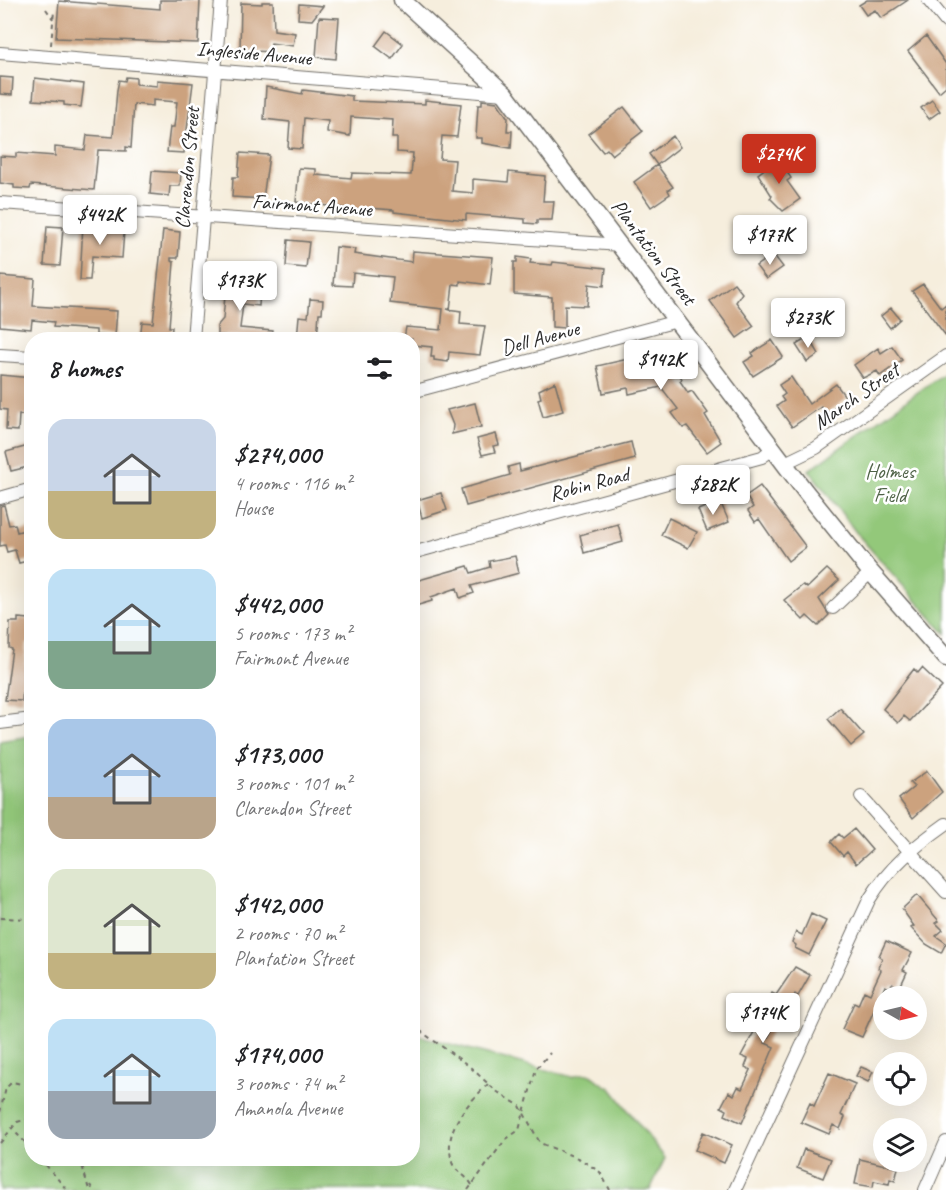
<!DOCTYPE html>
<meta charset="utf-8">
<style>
body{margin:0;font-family:Caveat,sans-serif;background:#f2f2f2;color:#202124;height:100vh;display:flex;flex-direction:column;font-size:22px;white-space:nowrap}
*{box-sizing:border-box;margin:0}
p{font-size:20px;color:#757577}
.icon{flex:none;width:33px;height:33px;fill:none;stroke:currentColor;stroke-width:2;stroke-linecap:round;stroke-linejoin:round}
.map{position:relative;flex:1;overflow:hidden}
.side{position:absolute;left:24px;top:332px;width:396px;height:834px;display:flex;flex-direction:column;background:#fff;border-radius:24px;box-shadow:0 6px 24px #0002}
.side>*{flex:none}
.needle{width:39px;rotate:98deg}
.fabs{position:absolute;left:873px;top:986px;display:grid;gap:12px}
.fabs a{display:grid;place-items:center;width:54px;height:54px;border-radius:50%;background:#fff;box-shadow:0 6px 24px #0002;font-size:30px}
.price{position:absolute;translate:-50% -51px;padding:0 14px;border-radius:6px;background:#fff;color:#222;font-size:20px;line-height:39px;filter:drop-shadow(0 2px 3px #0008)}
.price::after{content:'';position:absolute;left:50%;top:36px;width:18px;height:14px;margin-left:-9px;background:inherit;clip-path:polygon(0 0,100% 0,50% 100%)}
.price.current{background:#c8321e;color:#fff}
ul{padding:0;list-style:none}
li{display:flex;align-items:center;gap:18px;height:150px;padding:0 24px}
li span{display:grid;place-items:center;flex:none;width:168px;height:120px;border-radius:18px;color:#555}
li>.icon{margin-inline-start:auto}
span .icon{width:72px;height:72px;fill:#fffc;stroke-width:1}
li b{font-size:26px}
h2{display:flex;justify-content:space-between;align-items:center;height:72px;padding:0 24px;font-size:26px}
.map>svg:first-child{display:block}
.green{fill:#93c87a;stroke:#5f7a52;stroke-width:1.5}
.building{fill:#cca27e}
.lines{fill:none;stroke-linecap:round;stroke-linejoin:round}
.street-casing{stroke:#726f69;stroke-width:14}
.secondary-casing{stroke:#726f69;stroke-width:19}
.path{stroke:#726f69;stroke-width:2;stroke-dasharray:4.5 4.5;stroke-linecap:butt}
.street{stroke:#fff;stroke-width:12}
.secondary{stroke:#fff;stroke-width:16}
.labels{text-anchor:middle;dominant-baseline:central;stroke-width:5;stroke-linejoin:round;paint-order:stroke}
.street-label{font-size:21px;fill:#2b2b2b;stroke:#fff}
.park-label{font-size:21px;fill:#4f6247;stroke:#fff}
</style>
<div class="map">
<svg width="946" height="1190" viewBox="0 0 946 1190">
<rect width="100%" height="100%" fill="#fff"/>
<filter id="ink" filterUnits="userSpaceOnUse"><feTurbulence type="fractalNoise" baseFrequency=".0167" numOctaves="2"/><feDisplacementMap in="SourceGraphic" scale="12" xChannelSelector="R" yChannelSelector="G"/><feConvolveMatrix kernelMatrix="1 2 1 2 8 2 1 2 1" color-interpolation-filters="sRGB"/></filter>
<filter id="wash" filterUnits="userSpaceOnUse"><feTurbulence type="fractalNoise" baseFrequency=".008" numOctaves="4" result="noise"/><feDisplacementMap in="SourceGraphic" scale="24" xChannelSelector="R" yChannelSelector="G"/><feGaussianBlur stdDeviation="1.35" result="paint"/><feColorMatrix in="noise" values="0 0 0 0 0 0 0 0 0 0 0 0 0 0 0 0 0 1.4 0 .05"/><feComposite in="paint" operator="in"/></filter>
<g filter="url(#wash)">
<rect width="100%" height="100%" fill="#f6eedd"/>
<path class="green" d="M 946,372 L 946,634 L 858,535 L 809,470 Z
M 31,736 L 32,1158 L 412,1158 L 413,1034 L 572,1077 C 596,1067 593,1082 610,1087 L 665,1158 L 650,1190 L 0,1190 L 0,741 Z"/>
<g id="blocks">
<path class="building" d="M 160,0 L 200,0 L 198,43 L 56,38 L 59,1 L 160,9 Z
M 867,0 L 908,0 L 881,18 L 875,10 L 866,15 L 859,5 Z
M 262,2 L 273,2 L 274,30 L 295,33 L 293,46 L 271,43 L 271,52 L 240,50 L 241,3 L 262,4 Z
M 299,4 L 323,6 L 312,20 L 298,19 Z
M 319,17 L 339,18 L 336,59 L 316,57 Z
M 386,31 L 403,44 L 392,59 L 375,46 Z
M 926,36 L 946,64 L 946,86 L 939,92 L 908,51 Z
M 0,77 L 13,78 L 12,95 L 0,94 Z
M 126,77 L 136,78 L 136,84 L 157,86 L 157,80 L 193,83 L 184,153 L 167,152 L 170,127 L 174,127 L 177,102 L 153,100 L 153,106 L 134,104 L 131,148 L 126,147 L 126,151 L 98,150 L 94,190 L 31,185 L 30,189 L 14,188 L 14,185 L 0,183 L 0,156 L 16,157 L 16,153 L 55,156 L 55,147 L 85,150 L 87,135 L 113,137 L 117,90 L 119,80 L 125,81 Z
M 35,78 L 84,84 L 81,107 L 64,105 L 64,102 L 33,100 Z
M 266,87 L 302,94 L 303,90 L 352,96 L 352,101 L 425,104 L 425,100 L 461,104 L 457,137 L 442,136 L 440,159 L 455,160 L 452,191 L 473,193 L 473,179 L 508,182 L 509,172 L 545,176 L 543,201 L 554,201 L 552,220 L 537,220 L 537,224 L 525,223 L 525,219 L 466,214 L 466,220 L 394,212 L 394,210 L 369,208 L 368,211 L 296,202 L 299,168 L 316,169 L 316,175 L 351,178 L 352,173 L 411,175 L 413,153 L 397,152 L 397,138 L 392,138 L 393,120 L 351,117 L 350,136 L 327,132 L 328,121 L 304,118 L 302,149 L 288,148 L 290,122 L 264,119 Z
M 482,100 L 497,102 L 508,118 L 507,131 L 512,131 L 511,148 L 482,143 L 482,138 L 476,138 L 478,105 L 482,105 Z
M 932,100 L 940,111 L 929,119 L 921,108 Z
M 624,107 L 643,131 L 612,155 L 607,149 L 603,152 L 588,134 Z
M 673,136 L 680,147 L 657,165 L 649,154 Z
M 240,153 L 269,155 L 263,199 L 232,197 L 233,177 L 238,177 Z
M 778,159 L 791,178 L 787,181 L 800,199 L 783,211 L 770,198 L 772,196 L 758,174 Z
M 657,165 L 673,187 L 668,190 L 670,194 L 651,207 L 634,182 Z
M 152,171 L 181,173 L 180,186 L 170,186 L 169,196 L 150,194 Z
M 83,224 L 118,226 L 118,231 L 124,231 L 122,258 L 92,256 L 90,280 L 80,280 Z
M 47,226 L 63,227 L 60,266 L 44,265 Z
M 163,230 L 180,232 L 178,258 L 171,258 L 171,261 L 174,262 L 169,327 L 172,327 L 171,339 L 140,339 L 142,322 L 153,323 Z
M 288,240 L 309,242 L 306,268 L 286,266 Z
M 336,247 L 355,249 L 354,254 L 412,262 L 413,251 L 493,257 L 490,285 L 460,281 L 460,285 L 453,284 L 450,310 L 447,309 L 461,311 L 460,324 L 485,326 L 480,355 L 449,352 L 448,362 L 434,360 L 434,357 L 431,357 L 432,347 L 412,345 L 412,339 L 404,339 L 406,327 L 441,330 L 443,309 L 390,303 L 393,277 L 353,273 L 352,286 L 333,285 Z
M 773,254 L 783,267 L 766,279 L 756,266 Z
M 517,257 L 531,259 L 530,263 L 552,265 L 553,262 L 606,268 L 604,286 L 589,284 L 587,306 L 565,305 L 565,328 L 552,327 L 552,297 L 514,294 L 514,262 L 517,262 Z
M 0,276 L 35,279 L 33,306 L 117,311 L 115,336 L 96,335 L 96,330 L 53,327 L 54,322 L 32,320 L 31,329 L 0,326 Z
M 239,283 L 260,287 L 259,306 L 243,304 L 240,328 L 273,331 L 273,339 L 217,335 L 217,326 L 223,319 L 226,284 Z
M 734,283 L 742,293 L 736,302 L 754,326 L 737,338 L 710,301 Z
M 923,284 L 941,308 L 946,304 L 946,336 L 912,291 Z
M 310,299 L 323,300 L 322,313 L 319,313 L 317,339 L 297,339 L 299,316 L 308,317 Z
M 891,308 L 900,319 L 890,328 L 881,316 Z
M 809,337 L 819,354 L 807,362 L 796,345 Z
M 772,340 L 783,357 L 753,376 L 744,362 L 754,356 L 752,353 Z
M 892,346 L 902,360 L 880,376 L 877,371 L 863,378 L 854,365 L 878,348 L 881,353 Z
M 666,348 L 682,379 L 680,381 L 688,393 L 692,391 L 708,413 L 705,415 L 721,442 L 707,452 L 687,426 L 683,428 L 672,413 L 678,409 L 661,387 L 629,394 L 628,388 L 603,393 L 597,366 L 628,359 L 637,359 L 638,363 Z
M 0,375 L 32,378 L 32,416 L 19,415 L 18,431 L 6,430 L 7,410 L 0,409 Z
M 791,377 L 809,404 L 836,384 L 847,399 L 826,414 L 821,407 L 792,427 L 777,406 L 784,401 L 781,397 L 785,394 L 779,385 Z
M 555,382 L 563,411 L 543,417 L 538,399 L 541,398 L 539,390 Z
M 475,403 L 481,427 L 452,434 L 453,425 L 447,410 Z
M 496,434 L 499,445 L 493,446 L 495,452 L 482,455 L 477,439 Z
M 631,442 L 635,459 L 466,506 L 461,489 L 510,475 L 508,467 L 519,464 L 520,471 Z
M 32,445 L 32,466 L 11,471 L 6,452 Z
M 760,486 L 806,547 L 788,561 L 759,519 L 755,522 L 748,511 L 753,507 L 746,496 Z
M 441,493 L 447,510 L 422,518 L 417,500 Z
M 720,501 L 729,522 L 707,531 L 698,510 Z
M 4,505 L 9,525 L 15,524 L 17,532 L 32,528 L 32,560 L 19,563 L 15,550 L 7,552 L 5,545 L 0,546 L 0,506 Z
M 669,518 L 697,532 L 688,548 L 661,535 Z
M 618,524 L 623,542 L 584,553 L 580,535 Z
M 515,556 L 519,573 L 471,586 L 474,593 L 460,598 L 457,588 L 431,597 L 432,601 L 412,607 L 412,582 L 468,566 L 471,573 L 490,567 L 489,561 Z
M 827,569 L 839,580 L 819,599 L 829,615 L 818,626 L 807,616 L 803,620 L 784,600 L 803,585 L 807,588 Z
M 18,618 L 30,619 L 32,621 L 32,643 L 26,643 L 25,665 L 28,665 L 28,677 L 24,676 L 22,701 L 5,700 L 12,649 L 9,648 L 10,622 L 18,622 Z
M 922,668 L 942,687 L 910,721 L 904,716 L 898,723 L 883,709 L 914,669 L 918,673 Z
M 840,708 L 864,735 L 851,746 L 828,719 Z
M 927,771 L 942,792 L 913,818 L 899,799 L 914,787 L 910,783 Z
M 854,829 L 872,850 L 856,864 L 847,852 L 843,856 L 831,842 L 839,834 L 843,838 Z
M 917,895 L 939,921 L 936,923 L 943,930 L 936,936 L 946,943 L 941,953 L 926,944 L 911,928 L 914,926 L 902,909 Z
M 811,914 L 826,921 L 809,955 L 795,948 L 796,945 L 792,942 L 796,932 L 802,935 Z
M 886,941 L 912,953 L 903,970 L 907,972 L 900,987 L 892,984 L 890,988 L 885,986 L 862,1037 L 842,1029 L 854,1003 L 858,1005 L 864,991 L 870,994 L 881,970 L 878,968 L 882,958 L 879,956 Z
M 795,967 L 810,975 L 798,996 L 795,994 L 779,1025 L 776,1023 L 765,1043 L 774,1047 L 742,1123 L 725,1115 L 727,1110 L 721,1107 L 729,1092 L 734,1095 L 738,1087 L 742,1089 L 751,1070 L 745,1067 L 748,1059 L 741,1056 L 762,1017 L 758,1015 L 765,1000 L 768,1002 L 772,993 L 776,995 Z
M 861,1067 L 873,1072 L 868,1082 L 856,1076 Z
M 829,1073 L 855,1084 L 841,1115 L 845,1117 L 840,1129 L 833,1125 L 829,1134 L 801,1122 L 810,1103 L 814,1106 Z
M 703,1132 L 732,1145 L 724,1163 L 695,1150 Z
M 804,1149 L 831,1159 L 823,1178 L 797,1168 Z
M 860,1159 L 898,1168 L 895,1181 L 890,1179 L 889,1184 L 874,1181 L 873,1187 L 855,1184 Z"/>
</g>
</g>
<g filter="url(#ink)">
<use href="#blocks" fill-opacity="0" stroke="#726f69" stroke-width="1.5"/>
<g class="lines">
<defs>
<path id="street" d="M 928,0 L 946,22
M 0,53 L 505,94
M 0,203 L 621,245
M 193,339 L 221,0
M 0,355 L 32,357
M 412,392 L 677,321
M 785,463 L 816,448 L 946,356
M 0,498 L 32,489
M 412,553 L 762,457 L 774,448
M 833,608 L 871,572
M 0,723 L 32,719
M 861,797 L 946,892
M 735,1190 L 869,900 C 889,867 915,846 946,824
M 925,1190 L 946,1142"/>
<path id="secondary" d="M 402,0 L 505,94 L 805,491 L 868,569 L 946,658"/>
</defs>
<use href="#street" class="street-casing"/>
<use href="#secondary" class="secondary-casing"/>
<path class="path" d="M 46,9 L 53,19
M 51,45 L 54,11
M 0,918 L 32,919
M 412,1025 L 469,1066 L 496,1091 L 520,1106 L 540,1143 L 580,1159 L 600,1172 L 610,1190
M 25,1063 L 32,1051
M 0,1112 L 6,1088 L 12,1082 L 22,1084
M 16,1133 L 32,1149
M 0,1143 L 17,1122 L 32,1118
M 40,1158 L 67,1190
M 80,1158 L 89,1190
M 90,1185 L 93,1190
M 472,1185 C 467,1177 462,1175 456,1169 C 451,1164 451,1157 450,1151 C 448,1123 470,1102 488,1084
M 468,1190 L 505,1140 L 519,1130 L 536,1069 L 550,1053"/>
<use href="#street" class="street"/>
<use href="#secondary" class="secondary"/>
</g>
</g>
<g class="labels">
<g class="street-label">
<text transform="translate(254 53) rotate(5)">Ingleside Avenue</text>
<text transform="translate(187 168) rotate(-85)">Clarendon Street</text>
<text transform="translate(312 205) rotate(4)">Fairmont Avenue</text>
<text transform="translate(654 252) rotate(53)">Plantation Street</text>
<text transform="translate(540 338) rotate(-15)">Dell Avenue</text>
<text transform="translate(856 396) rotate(-35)">March Street</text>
<text transform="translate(589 484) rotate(-15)">Robin Road</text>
</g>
<g class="park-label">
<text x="890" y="471">Holmes<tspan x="890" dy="24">Field</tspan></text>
</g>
</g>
</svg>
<div class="fabs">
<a><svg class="needle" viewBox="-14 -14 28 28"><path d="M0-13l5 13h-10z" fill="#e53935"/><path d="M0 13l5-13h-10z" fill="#757577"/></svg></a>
<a><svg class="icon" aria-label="locate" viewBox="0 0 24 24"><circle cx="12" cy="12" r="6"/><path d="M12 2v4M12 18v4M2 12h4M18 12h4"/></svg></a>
<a><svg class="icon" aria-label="layers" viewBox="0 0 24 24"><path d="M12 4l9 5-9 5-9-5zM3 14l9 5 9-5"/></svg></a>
</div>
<b class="price current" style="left:779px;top:185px">$274K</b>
<b class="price" style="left:100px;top:246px">$442K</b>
<b class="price" style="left:770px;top:266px">$177K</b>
<b class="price" style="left:240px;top:312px">$173K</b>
<b class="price" style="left:808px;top:349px">$273K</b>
<b class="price" style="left:661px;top:391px">$142K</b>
<b class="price" style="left:713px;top:516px">$282K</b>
<b class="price" style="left:763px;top:1044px">$174K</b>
<section class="side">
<h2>8 homes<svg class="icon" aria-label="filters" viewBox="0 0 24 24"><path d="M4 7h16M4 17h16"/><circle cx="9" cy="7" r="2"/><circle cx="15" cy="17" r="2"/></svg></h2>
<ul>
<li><span style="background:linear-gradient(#c9d6e8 60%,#c2b280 0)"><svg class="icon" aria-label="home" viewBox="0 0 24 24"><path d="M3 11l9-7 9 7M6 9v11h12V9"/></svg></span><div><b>$274,000</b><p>4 rooms · 116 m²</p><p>House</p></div></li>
<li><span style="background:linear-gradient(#bfe0f5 60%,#7fa58c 0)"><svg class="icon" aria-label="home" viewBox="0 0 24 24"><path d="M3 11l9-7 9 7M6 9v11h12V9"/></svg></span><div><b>$442,000</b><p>5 rooms · 173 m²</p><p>Fairmont Avenue</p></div></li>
<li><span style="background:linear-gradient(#a9c7e8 65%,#b9a48a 0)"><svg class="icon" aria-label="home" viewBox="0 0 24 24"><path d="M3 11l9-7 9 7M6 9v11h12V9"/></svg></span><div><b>$173,000</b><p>3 rooms · 101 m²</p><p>Clarendon Street</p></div></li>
<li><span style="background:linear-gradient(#dfe7d0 70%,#c2b280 0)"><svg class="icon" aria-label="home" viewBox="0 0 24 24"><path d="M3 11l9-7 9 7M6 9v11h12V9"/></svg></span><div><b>$142,000</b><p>2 rooms · 70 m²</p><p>Plantation Street</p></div></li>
<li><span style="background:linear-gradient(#bfe0f5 60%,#9aa5b1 0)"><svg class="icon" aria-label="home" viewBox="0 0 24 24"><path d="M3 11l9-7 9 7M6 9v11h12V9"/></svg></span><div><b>$174,000</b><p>3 rooms · 74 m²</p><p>Amanola Avenue</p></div></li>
</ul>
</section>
</div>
